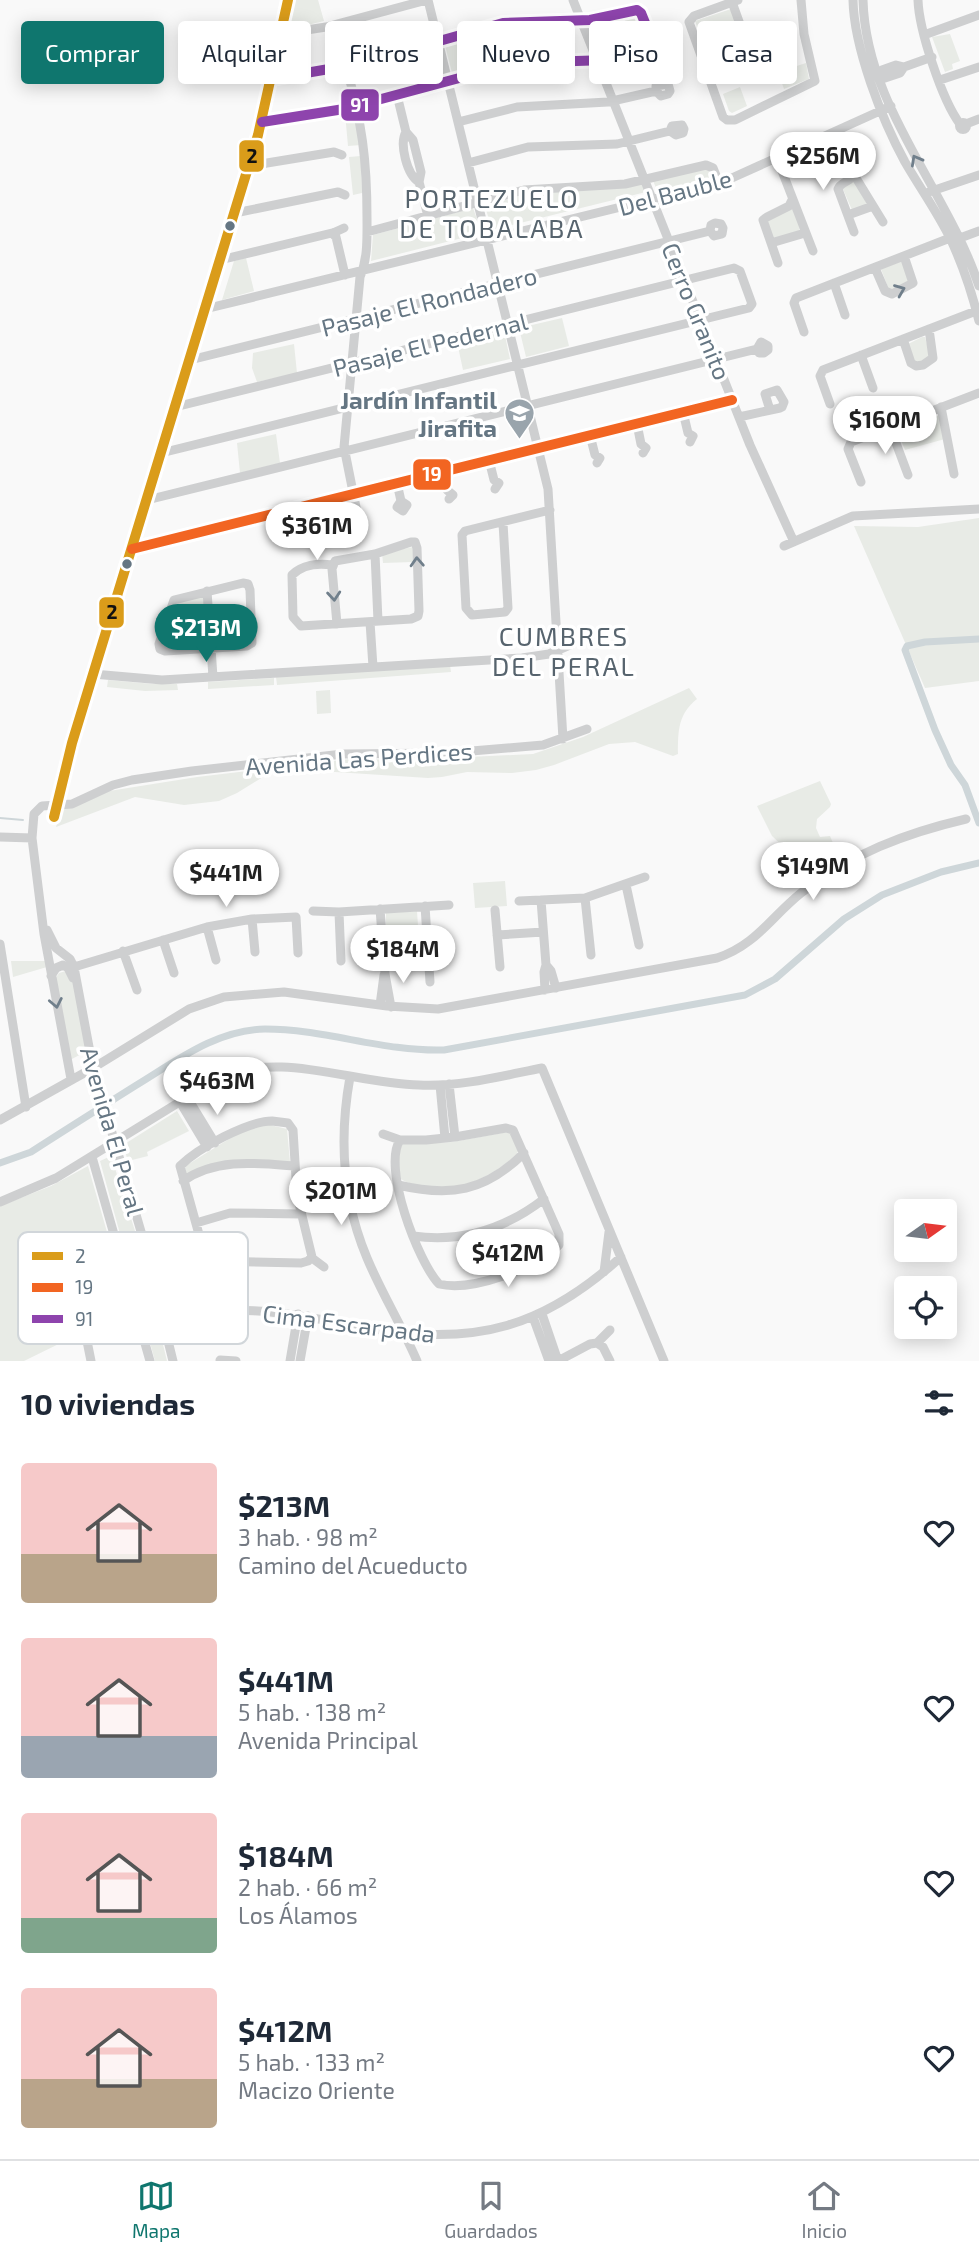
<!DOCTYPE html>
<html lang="es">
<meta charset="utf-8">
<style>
body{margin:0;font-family:"Exo 2",sans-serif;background:#f6f6f7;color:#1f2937;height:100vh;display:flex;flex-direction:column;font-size:26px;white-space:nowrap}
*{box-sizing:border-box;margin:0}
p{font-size:23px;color:#747a83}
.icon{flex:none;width:38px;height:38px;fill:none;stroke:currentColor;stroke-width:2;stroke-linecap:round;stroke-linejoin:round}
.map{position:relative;height:1361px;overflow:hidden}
.details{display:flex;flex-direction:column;background:#fff;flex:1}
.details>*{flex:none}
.hud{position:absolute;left:21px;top:21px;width:938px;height:63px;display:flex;gap:14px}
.needle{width:46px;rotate:76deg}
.buttons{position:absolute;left:894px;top:1199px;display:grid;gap:14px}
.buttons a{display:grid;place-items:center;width:63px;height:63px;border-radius:7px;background:#fff;box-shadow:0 4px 18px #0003;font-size:35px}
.price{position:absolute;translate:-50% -60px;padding:0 16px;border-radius:24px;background:#fff;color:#222;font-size:23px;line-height:46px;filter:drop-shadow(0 2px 4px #0008)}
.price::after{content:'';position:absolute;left:50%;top:42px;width:21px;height:16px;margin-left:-10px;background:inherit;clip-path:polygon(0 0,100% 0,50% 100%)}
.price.on{background:#0f766e;color:#fff}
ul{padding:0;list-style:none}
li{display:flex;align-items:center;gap:21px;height:175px;padding:0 21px}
li span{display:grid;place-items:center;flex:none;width:196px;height:140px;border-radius:7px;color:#555}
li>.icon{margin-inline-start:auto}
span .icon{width:84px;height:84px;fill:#fffc;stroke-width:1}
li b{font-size:30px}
h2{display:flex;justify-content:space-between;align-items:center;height:84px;padding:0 21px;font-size:30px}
.pill{padding:0 24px;border-radius:7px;background:#fff;box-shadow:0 4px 18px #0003;font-size:24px;line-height:63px}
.pill.on{background:#0f766e;color:#fff}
.tab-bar{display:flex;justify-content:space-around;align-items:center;height:98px;border-top:2px solid #e0e1e3;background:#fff;font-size:19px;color:#747a83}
.tab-bar a{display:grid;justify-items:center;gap:4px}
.tab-bar .on{color:#0f766e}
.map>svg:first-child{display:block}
.green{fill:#e8ebe6}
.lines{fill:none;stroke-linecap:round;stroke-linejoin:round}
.stream{stroke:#ced6d9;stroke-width:2}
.canal{stroke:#ced6d9;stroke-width:7}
.minor{stroke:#cecfd0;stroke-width:9}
.bus-1-casing{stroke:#fff;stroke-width:16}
.bus-2-casing{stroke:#fff;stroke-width:16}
.bus-3-casing{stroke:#fff;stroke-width:16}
.bus-1{stroke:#da9c1a;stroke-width:10}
.bus-2{stroke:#f26522;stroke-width:10}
.bus-3{stroke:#8e44ad;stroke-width:10}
.oneway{stroke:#707f8b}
.bus-dot{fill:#657683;stroke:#fff;stroke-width:2.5}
.labels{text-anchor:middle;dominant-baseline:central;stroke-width:7;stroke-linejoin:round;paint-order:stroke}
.street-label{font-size:24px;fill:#657683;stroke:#fff}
.poi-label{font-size:24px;font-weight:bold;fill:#657683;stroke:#fff;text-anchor:end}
.neighbourhood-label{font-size:26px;letter-spacing:2px;fill:#57646e;stroke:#fff}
.key{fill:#fff;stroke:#d1d6da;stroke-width:2}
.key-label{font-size:19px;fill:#657683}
.line-badge{stroke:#fff;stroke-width:2.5}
.badge-label{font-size:19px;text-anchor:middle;font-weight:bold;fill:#fff}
.pale-badge-label{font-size:19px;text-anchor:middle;font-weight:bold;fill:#111}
</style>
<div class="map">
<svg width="979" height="1361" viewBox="0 0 979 1361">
<rect width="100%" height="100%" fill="#f9f9f9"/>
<path class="green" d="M 292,0 L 318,0 L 324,21 L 291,29 L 288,26 Z
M 731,9 L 737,24 L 701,37 L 695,21 Z
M 638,13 L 650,46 L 636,49 L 624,18 Z
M 472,34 L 482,69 L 453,77 L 444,41 Z
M 950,34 L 960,61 L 952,64 L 953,69 L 945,72 L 932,37 Z
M 433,48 L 441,80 L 413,87 L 405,56 Z
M 806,63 L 809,79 L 784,89 L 778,72 Z
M 740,87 L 747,106 L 732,113 L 729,111 L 723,94 Z
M 354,110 L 361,145 L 348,146 L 345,113 Z
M 361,156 L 362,193 L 353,195 L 349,157 Z
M 707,168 L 711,170 L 713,178 L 658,192 L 653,181 Z
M 854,181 L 867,204 L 852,210 L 842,187 Z
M 642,183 L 646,192 L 492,230 L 485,206 L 526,194 Z
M 473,208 L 482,233 L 371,261 L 373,235 Z
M 790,208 L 793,210 L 800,228 L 799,232 L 774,240 L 767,219 Z
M 246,258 L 254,291 L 222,300 L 234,261 Z
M 902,261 L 909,283 L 889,290 L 881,269 Z
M 562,318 L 569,346 L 526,357 L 519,328 Z
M 504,331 L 510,359 L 463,370 L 457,342 Z
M 922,337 L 925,337 L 930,356 L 929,359 L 914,364 L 908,344 Z
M 294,344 L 297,373 L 257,382 L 252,368 L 253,353 Z
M 940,415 L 945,439 L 905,450 L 897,430 Z
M 276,434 L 280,463 L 240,473 L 237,443 Z
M 979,518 L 979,681 L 925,688 L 854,526 L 918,527 Z
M 413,547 L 413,562 L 383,563 L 382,553 Z
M 200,597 L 203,597 L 206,614 L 172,616 L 178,602 Z
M 450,665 L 451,672 L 277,685 L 276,677 Z
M 274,678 L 274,685 L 208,689 L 208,682 Z
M 108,680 L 154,684 L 177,684 L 178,690 L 145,691 L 107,687 Z
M 689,688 L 697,699 C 678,714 678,731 678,754 L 673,756 L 635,742 L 609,744 L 554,765 L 536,770 L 512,773 L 467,772 L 442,777 L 428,778 L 335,772 L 268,774 L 237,793 L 219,801 L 184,805 L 135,797 L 56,827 L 61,808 L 109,791 L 197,777 L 350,759 L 407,760 L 533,754 L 583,737 Z
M 330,690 L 331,713 L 317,714 L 316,691 Z
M 820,781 L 831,804 L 830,807 L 817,819 L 816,828 L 820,837 L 830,836 L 833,843 L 796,867 L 793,862 L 790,863 L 789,852 L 772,836 L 757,806 Z
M 505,881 L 507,906 L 475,908 L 473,883 Z
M 417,911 L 418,926 L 386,928 L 386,913 Z
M 11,961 L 46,961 L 47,967 L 13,977 Z
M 66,971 L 74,984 L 87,1051 L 70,1060 L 55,979 L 59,973 Z
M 177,1111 L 189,1131 L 147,1152 L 148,1156 L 128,1161 L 123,1145 Z
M 266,1124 L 287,1129 L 290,1162 L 278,1161 L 186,1174 L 185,1168 L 187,1165 L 237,1134 Z
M 508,1132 L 510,1133 L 518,1151 L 517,1154 C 490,1178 458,1194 421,1186 C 414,1184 406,1183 401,1179 L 398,1161 L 401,1144 L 452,1142 Z
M 111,1156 L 136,1234 L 167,1361 L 155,1361 L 100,1161 Z
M 88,1166 L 132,1319 L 75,1336 L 24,1361 L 0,1361 L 0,1206 L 51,1186 Z"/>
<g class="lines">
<path class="stream" d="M 0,818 L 23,820"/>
<path class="canal" d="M 979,639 L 925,642 L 907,646 L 905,650 L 935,730 L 951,765 L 965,785 L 979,823
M 0,1163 L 31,1152 C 65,1130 100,1108 135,1086 C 175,1062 215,1030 265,1029 C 325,1029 384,1052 444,1050 L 745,995 L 775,979 L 844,919 L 882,895 L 941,872 L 979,863"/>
<path class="minor" d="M 428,0 L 548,489 L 563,739
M 573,0 L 750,445 L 794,542
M 853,0 C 854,48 882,120 905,162 C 920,188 938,213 951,240 C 963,266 972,293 979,321
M 863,0 C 866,107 947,189 979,286
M 918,0 C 919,30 942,100 960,124
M 732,2 L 751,55
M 281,34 L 326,27 L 427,0
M 924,35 L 979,15
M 879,75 L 885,78 L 900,73 L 904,67 L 932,57
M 875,76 L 879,75 L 882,70 L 896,65 L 904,67
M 940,80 L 979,67
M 397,95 L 406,132 L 413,140 L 421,172 L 419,182 L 428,216
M 727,120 L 735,120 L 815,81 L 804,34 L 801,0
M 727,120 L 723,117 L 689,22 L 694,16 L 738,0
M 262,122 L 344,109 L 515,63 L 607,60 L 651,50 L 654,45 L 641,13 L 637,10 L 590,20 L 503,23 L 358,64 L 271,79
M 458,122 L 517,107 L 608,102 L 656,91 L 656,86 L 668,84 L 670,91 L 668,94 L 661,96 L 656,91
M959.5 126a3.5 3.5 0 1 1 7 0a3.5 3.5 0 1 1-7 0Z
M 966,124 L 979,119
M 406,132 C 399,144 407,175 419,182
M 835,132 L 853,173 L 883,222
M 777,158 L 813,251
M 468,163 L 528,147 L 617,144 L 670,131 L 672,126 L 682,125 L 684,129 L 683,133 L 676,135 L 670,131
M 249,166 L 334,152 L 342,155
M 853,173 C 852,182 841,181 838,189 L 854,232
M 929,192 L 979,175
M 235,213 L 338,192 L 345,195
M 848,215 L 873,206
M 367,232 L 524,190 L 625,184 L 706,165 L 713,168 L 719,183
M 333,233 L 344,228
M 960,238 L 979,231
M 771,243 L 805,233
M 220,260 L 332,233 L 336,237 L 345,275
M 778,263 L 763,220 L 767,217 L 789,206 L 792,200
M 875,268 L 885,291 L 892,294 L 913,283 L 904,256
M 834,283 L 845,315
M 205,309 L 723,182 L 891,106
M 804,332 L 794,303 L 796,298 L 950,238
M 903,339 L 911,363 L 916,366 L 923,365 L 933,358 L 929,329
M 861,355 L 873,388
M 190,360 L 710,231 L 711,225 L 715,223 L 721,224 L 723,228 L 722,234 L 714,236 L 710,231
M 830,404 L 820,376 L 823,370 L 976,311
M 941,407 L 954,474
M 683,412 L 688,433 L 693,436 L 690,442
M 739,417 L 780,408 L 782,407 L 784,402 L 777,390 L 765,394 L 770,410
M 637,424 L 641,444 L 646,448 L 643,453
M 890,427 L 908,475
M 590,435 L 595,455 L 600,458 L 597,463
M 161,453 L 749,308 L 752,304 L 740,271 L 734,268 L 175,407
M 489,460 L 494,480 L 499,483 L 495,489
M 443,472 L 447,490 L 453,495 L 449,499
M 861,482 L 848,449 L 851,442 L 979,393
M 397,483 L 401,501 L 407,505 L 403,511 L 397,507 L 401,501
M 334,499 L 339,516 L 357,512 L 344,447 L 360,277 C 368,258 367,238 367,218 C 367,159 362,123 346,66
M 147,500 L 757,349 L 759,353 L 764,353 L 768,350 L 768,346 L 761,342 L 757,349
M 503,523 L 508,608 L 505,612 L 472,615 L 466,608 L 462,535 L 465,531 L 550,510
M 784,546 L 853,516 L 979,509
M 132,549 L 732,400
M 375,554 L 378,621
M 332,565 C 318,563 302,565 292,575 L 293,617 L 301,626 L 411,619 L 418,616 L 419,611 L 417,548 L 415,542 L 411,542 L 375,554 L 335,561 L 332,569 L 337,624
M 243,583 L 248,584 L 250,590 L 252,643 L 247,646 L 165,651 L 160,649 L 159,644 L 174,600 Z
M 207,591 L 213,677
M 370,622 L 373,667
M 93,674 L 162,680 L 522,658 L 549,654 L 572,644
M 54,817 L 72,743 L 258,135 L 288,0
M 0,837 L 32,838
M 626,885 L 639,945
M 585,898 L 591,955
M 541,900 L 546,965 L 544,972 L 545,990
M 519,901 L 585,898 L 645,877
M 425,906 L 430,982
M 380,909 L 385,974 L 391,1007
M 495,910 L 500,967
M 313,911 L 339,912 L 449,905
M 339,912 L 341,961
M 252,919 L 255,952
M 207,927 L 216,960
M 47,930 L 56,948 L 70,959 L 74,967 L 93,1068 L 142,1235 L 173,1361
M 497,935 L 543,932
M 163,940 L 174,973
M 0,944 L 26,1107
M 123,951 L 137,990
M 546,965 L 551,971 L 556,988
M 74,967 L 207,927 L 252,919 L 296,917 L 298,953
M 51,976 L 56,968 L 63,965 L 68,968 L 73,978
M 380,1005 L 384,975
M 350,1077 C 339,1138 343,1201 367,1258 C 382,1294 402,1326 417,1361
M 71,1079 L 44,934 L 32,838 L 34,814 L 42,806 L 72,804 L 113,785 L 132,780 L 192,771 L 343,754 L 448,753 L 543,745 L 587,729
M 449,1084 L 455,1137
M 440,1085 L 445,1138
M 187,1097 L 215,1143
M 180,1102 L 207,1147
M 0,1120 L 93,1068 L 189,1009 L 224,997 L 284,992 L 387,1006 L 438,1009 L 717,958 C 756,945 771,917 801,893 C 850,854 906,833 966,819
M 272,1121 L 288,1123 L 293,1130 L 297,1195 L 312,1257 L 308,1261 L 301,1263 L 210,1261 L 205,1256 L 180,1166 C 198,1148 248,1121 272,1121 Z
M 383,1134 L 400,1140 L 426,1140 L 455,1137 L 506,1128 L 513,1130 L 559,1234 L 559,1245 C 535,1268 472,1292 439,1284 C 418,1262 382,1167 400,1140
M 92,1157 L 150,1361
M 183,1181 C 216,1158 256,1163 294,1166
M 398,1185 C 450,1197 485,1192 524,1153
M 0,1202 L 56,1178 L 217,1079 C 280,1049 353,1084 419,1085 C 460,1087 502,1076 542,1068 L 664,1361
M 196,1223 L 230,1213 L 301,1214
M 413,1236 C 462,1243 505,1229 544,1199
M 312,1258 L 324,1267
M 604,1272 L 609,1232
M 542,1314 L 558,1361
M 533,1317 L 549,1361
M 164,1320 C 239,1299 302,1317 375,1329 C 477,1346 545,1326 621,1257
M 87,1341 L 91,1361
M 597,1343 L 603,1347 L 610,1361
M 220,1360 L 236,1361
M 290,1361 L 298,1314
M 300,1361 L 308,1316
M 558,1361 L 590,1344 L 597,1343 L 610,1330"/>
<defs>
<path id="bus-1" d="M 54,817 L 72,743 L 258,135 L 288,0"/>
<path id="bus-2" d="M 132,549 L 732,400"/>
<path id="bus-3" d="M 262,122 L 344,109 L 515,63 L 607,60 L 651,50 L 654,45 L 641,13 L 637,10 L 590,20 L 503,23 L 358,64 L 271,79"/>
</defs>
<use href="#bus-1" class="bus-1-casing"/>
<use href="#bus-2" class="bus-2-casing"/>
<use href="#bus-3" class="bus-3-casing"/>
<use href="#bus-1" class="bus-1"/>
<use href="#bus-2" class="bus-2"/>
<use href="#bus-3" class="bus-3"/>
</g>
<defs><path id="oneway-chevron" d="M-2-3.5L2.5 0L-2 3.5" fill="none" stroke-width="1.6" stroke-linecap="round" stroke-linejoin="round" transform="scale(1.75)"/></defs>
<g class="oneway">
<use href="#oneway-chevron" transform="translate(916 160) rotate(-119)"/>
<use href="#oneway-chevron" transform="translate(900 290) rotate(-22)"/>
<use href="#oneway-chevron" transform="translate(417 562) rotate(-93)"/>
<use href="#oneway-chevron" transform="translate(334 596) rotate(85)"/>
<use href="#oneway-chevron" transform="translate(56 1003) rotate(79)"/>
</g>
<defs>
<symbol id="school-pin" viewBox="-11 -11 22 30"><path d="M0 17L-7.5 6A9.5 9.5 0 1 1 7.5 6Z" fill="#99a4ac" stroke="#fff"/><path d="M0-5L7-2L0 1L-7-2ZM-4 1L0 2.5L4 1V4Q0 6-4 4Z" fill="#fff"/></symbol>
</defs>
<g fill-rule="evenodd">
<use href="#school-pin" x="502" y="396" width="35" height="47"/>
</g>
<g class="bus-dot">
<circle cx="230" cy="226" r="6"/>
<circle cx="127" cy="564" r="6"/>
</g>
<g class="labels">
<g class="street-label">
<text transform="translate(675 192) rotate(-15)">Del Bauble</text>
<text transform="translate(429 301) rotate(-14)">Pasaje El Rondadero</text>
<text transform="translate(697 311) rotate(68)">Cerro Granito</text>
<text transform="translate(430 344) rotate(-14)">Pasaje El Pedernal</text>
<text transform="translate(359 758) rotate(-4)">Avenida Las Perdices</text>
<text transform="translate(113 1131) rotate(74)">Avenida El Peral</text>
<text transform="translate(349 1323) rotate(7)">Cima Escarpada</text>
</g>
<g class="poi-label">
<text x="497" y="399">Jardín Infantil<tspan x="497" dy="28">Jirafita</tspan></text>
</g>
<g class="neighbourhood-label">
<text x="492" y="197">PORTEZUELO<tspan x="492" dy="30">DE TOBALABA</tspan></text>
<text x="564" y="635">CUMBRES<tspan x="564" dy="30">DEL PERAL</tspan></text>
</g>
</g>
<rect x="18" y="1232" width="230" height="112" rx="10" class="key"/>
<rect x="32" y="1252" width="31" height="8" fill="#da9c1a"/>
<rect x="32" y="1283" width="31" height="9" fill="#f26522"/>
<rect x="32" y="1315" width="31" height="8" fill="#8e44ad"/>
<g class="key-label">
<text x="75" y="1263">2</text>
<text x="75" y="1294">19</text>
<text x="75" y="1326">91</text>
</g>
<g class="line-badge">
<rect x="340" y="88" width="40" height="34" rx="7" fill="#8e44ad"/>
<rect x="238" y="139" width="27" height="34" rx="7" fill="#da9c1a"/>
<rect x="412" y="458" width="40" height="33" rx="7" fill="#f26522"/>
<rect x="98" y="596" width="27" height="33" rx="7" fill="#da9c1a"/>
</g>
<g class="badge-label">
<text x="360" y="112">91</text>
<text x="432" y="481">19</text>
</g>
<g class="pale-badge-label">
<text x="252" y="163">2</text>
<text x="112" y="619">2</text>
</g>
</svg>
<div class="buttons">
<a><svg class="needle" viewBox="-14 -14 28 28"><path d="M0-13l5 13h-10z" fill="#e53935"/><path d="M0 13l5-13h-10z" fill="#747a83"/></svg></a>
<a><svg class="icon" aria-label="locate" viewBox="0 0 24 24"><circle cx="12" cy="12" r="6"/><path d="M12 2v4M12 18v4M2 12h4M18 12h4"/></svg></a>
</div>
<b class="price" style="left:823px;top:192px">$256M</b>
<b class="price" style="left:885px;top:456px">$160M</b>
<b class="price" style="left:317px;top:562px">$361M</b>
<b class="price on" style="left:206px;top:664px">$213M</b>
<b class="price" style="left:813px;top:902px">$149M</b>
<b class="price" style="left:226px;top:909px">$441M</b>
<b class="price" style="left:403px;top:985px">$184M</b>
<b class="price" style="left:217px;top:1117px">$463M</b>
<b class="price" style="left:341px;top:1227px">$201M</b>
<b class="price" style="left:508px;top:1289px">$412M</b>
<div class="hud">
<a class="pill on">Comprar</a>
<a class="pill">Alquilar</a>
<a class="pill">Filtros</a>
<a class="pill">Nuevo</a>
<a class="pill">Piso</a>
<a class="pill">Casa</a>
</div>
</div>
<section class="details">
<h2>10 viviendas<svg class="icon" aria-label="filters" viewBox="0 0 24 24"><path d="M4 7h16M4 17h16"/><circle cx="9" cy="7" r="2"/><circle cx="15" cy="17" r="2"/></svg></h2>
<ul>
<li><span style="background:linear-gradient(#f6c9c9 65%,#b9a48a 0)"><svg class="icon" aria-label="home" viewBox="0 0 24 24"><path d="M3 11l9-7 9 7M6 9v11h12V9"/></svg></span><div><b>$213M</b><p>3 hab. · 98 m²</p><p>Camino del Acueducto</p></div><svg class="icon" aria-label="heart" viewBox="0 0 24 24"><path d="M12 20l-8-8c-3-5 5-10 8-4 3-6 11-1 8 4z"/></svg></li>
<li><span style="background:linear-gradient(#f6c9c9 70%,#9aa5b1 0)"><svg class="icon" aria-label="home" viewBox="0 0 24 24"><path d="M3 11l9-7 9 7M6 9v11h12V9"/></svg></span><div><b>$441M</b><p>5 hab. · 138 m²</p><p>Avenida Principal</p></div><svg class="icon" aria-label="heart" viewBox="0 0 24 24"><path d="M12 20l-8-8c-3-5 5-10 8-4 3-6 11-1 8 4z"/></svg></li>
<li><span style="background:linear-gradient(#f6c9c9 75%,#7fa58c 0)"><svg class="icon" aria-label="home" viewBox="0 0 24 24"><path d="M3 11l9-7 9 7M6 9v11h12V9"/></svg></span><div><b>$184M</b><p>2 hab. · 66 m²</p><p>Los Álamos</p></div><svg class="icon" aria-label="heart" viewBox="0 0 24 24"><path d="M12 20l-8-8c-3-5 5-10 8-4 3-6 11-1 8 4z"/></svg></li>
<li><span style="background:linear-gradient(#f6c9c9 65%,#b9a48a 0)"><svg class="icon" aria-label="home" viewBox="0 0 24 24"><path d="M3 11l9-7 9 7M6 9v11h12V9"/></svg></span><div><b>$412M</b><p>5 hab. · 133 m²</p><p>Macizo Oriente</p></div><svg class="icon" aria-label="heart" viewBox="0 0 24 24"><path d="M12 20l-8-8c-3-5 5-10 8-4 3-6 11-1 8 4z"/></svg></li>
</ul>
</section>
<nav class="tab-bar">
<a class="on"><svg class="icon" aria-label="map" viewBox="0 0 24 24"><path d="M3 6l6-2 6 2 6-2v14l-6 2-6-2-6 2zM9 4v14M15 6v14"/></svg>Mapa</a>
<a><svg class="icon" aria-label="saved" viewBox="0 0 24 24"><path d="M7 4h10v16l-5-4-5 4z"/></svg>Guardados</a>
<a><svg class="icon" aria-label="home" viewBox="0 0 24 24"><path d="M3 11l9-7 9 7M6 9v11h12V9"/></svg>Inicio</a>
</nav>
